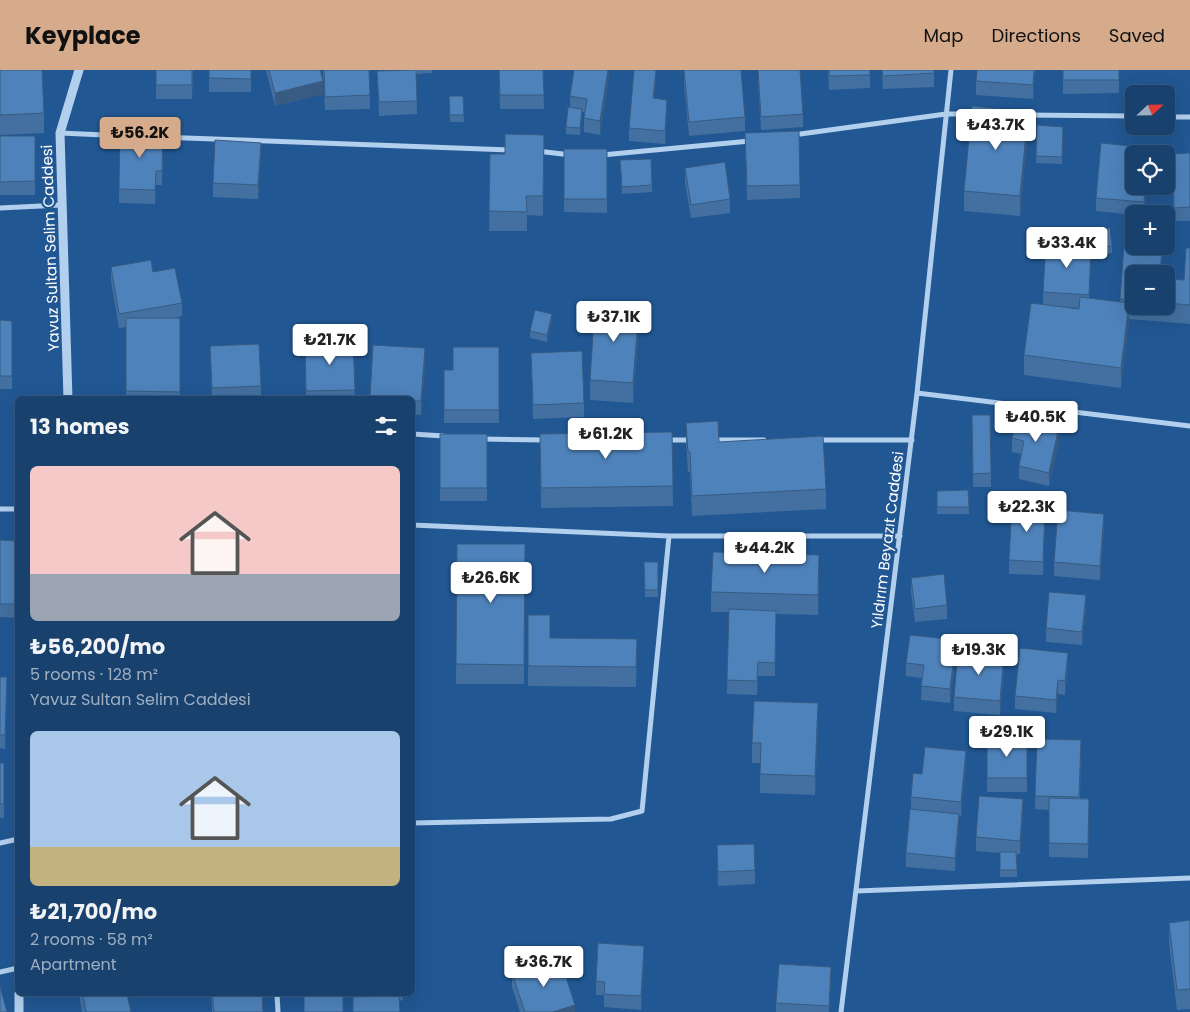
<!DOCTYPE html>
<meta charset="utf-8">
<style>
body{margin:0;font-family:Poppins,sans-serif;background:#224873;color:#f1f3f6;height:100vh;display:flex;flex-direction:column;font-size:19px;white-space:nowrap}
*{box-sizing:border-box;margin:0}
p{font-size:16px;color:#9fafc2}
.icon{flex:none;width:28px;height:28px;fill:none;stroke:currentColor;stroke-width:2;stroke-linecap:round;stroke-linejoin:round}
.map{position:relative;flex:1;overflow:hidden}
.panel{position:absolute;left:15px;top:326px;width:400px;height:600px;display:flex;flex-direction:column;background:#19416e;border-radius:8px;box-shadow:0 5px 20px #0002,0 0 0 1px #375a81}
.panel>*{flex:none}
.needle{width:32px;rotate:68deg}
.controls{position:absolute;left:1125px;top:15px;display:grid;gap:10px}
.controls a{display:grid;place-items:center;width:50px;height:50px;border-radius:8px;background:#19416e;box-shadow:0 5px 20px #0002,0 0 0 1px #375a81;font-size:25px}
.price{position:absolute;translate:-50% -42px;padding:0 11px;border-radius:5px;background:#fff;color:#222;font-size:16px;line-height:32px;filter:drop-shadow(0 1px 2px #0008)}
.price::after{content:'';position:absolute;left:50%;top:30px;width:15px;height:11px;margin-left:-8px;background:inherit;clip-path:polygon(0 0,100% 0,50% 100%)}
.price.active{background:#d6ab8b;color:#111}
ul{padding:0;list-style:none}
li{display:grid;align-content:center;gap:10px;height:265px;padding:0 15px}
li span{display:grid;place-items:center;height:155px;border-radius:8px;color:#555}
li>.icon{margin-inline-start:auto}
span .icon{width:90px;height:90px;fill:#fffc;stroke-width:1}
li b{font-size:21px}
h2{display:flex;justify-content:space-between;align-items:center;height:60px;padding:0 15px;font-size:21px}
header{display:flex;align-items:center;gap:30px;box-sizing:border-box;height:70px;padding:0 25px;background:#d6ab8b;color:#111}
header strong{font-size:24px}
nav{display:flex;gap:28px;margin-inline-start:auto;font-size:18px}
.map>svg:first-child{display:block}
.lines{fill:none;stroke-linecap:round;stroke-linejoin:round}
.minor{stroke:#b2cfed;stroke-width:5}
.tertiary{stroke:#b2cfed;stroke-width:9}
.wall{fill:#4370a0;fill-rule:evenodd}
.shaded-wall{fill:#375b82}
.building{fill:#4e82ba;stroke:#375b82}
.labels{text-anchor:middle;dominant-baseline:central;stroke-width:4.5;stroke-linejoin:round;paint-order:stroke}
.street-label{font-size:15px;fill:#fff;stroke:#215792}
</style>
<header>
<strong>Keyplace</strong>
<nav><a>Map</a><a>Directions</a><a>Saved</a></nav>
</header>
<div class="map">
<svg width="1190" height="942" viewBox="0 0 1190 942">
<rect width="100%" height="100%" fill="#215792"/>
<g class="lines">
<path class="minor" d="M 1022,45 L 1134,46
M 1166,47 L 1190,47
M 60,63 L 127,66
M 793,65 L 946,44 L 976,44
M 158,67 L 511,80
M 537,81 L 571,85
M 602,85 L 750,71
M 0,138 L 61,135
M 917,323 L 1190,356
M 412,364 L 444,366
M 483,369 L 547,370
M 668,370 L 692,370
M 713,370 L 764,370
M 818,370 L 912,370
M 0,439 L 18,439
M 412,455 L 669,466 L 900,466
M 412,753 L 611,749 L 642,741 L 669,466
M 0,773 L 18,769
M 856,821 L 1190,808
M 0,902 L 18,898
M 277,924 L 278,942
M 841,942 L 917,323 L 951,0"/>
<path class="tertiary" d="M 68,329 L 60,63 L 79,0
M 19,924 L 19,942"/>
</g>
<path class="wall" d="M 0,0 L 44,43 L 44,63 L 0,65 Z
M 156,0 L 193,0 L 192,29 L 156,29 Z
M 209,0 L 251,0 L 251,22 L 209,22 Z
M 266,0 L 320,0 L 323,24 L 275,36 Z
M 323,0 L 369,0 L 370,39 L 325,40 Z
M 389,0 L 432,0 L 432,3 L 416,4 L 417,44 L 379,46 L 377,1 L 390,1 Z
M 499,0 L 543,0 L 544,39 L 500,39 Z
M 609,0 L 609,7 L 600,65 L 584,62 L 584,42 L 582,42 L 580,65 L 566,64 L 566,57 L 570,37 L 570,26 Z
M 684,0 L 745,47 L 745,61 L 689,66 L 684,14 Z
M 758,0 L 803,44 L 803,57 L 761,60 L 758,11 Z
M 828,0 L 870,0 L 870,18 L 829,20 Z
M 882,0 L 934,0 L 934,17 L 883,19 Z
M 1035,0 L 1033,29 L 976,25 L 976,11 Z
M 1063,0 L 1119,0 L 1119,23 L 1063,24 Z
M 656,12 L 654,28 L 667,43 L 665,74 L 629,71 L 629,58 Z
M 449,26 L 463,26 L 464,52 L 450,52 Z
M 1063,57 L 1062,94 L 1036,93 L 1036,86 Z
M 120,60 L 163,75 L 162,115 L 156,115 L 155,134 L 119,133 Z
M 1028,61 L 1020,146 L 964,141 L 964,121 Z
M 745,63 L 800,115 L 800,128 L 747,130 Z
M 544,65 L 543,146 L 527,145 L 527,161 L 489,161 L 490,84 L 505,84 Z
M 0,66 L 35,111 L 35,125 L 0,125 Z
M 564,79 L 607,79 L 607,143 L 564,142 Z
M 1190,83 L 1190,151 L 1174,151 L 1173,84 Z
M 1149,84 L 1134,116 L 1147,116 L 1144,144 L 1134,144 L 1134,145 L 1096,141 L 1096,128 Z
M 261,86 L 258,129 L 213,127 L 213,113 Z
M 620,90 L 652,115 L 652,122 L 622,124 Z
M 685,98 L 730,129 L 730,143 L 691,148 L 685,112 Z
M 1083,160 L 1112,176 L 1112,183 L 1091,185 L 1089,228 L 1120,232 L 1124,176 L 1162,199 L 1162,204 L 1134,204 L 1134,236 L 1166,236 L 1166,209 L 1184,210 L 1190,178 L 1190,254 L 1129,249 L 1121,318 L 1024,305 L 1024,285 L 1043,234 L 1043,222 L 1084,174 ZM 1061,237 L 1079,238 L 1079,239 Z
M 111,197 L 153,202 L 182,233 L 182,246 L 175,248 L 180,248 L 180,329 L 126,329 L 126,257 L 119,258 L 111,211 Z
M 0,250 L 12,251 L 12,319 L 0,319 Z
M 552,251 L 547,272 L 530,268 L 530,261 Z
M 639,257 L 633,333 L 590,330 L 590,310 Z
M 353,270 L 355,329 L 306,329 L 305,272 Z
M 373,275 L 425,292 L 421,345 L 412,344 L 412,329 L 370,329 Z
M 210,276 L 261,316 L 261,329 L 212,329 Z
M 499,277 L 499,353 L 444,353 L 444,300 L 453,300 Z
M 531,283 L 584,333 L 584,347 L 533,349 Z
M 972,345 L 991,403 L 991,417 L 973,417 Z
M 686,353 L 719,372 L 826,419 L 826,439 L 692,446 L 690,402 L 688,402 L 686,373 Z
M 672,362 L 673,436 L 541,438 L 540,364 Z
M 440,364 L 487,364 L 487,431 L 440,431 Z
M 1012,368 L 1059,370 L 1049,416 L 1019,409 L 1019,396 L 1021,384 L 1012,382 Z
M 968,420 L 969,444 L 937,444 L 937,421 Z
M 1045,450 L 1043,505 L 1009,504 L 1009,490 Z
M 1104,457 L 1100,510 L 1054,506 L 1054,492 Z
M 0,470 L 18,471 L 18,548 L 0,547 Z
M 457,474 L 525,474 L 524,614 L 456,614 Z
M 644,492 L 658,492 L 658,527 L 645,527 Z
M 819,505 L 818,545 L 776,544 L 775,606 L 758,606 L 757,625 L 727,624 L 729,542 L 711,542 L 711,522 Z
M 911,508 L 947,535 L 947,549 L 915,552 L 911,522 Z
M 1086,539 L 1082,575 L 1046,572 L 1046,558 Z
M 528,545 L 550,568 L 637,569 L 636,617 L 528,616 Z
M 956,584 L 950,633 L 921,630 L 922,608 L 906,606 L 906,593 Z
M 1068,597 L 1065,625 L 1058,624 L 1056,643 L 1015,639 L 1015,626 Z
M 1004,598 L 1000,645 L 954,641 L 954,627 Z
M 0,607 L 7,621 L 5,679 L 0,678 Z
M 818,653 L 815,725 L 760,723 L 760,693 L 752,693 L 752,673 Z
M 987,667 L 1027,667 L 1027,722 L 987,722 Z
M 1081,670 L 1080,728 L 1089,729 L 1088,788 L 1049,787 L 1049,740 L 1035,739 L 1035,726 Z
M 0,693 L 4,693 L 4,748 L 0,748 Z
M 966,695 L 961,746 L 959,746 L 959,757 L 955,801 L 906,797 L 906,783 L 911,739 L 911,727 L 922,704 Z
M 1023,743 L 1020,784 L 1017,784 L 1017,807 L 1000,807 L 1000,783 L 976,781 L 976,767 Z
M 717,775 L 755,800 L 755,814 L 718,816 Z
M 1190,850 L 1190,939 L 1177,940 L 1169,873 L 1169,853 Z
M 644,889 L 641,940 L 604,937 L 604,925 L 596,925 L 596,911 Z
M 512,903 L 575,942 L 520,942 L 512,917 Z
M 831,911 L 829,942 L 776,942 L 776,933 Z
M 79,924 L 127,924 L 131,942 L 82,942 Z
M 211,924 L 262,924 L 263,942 L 212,942 Z
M 366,924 L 403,924 L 403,930 L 399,931 L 367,927 Z"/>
<path class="shaded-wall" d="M 608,0 L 609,0 L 609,7 L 600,65 L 600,51 Z
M 656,0 L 656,12 L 653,42 L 653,28 Z
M 1034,0 L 1035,6 L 1033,29 L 1033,15 Z
M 323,11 L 323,24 L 275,36 L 275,23 Z
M 667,30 L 667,43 L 665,74 L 665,61 Z
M 582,39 L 582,46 L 580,65 L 580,58 Z
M 1028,42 L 1028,61 L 1020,146 L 1020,126 Z
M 261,73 L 261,86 L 258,129 L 258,115 Z
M 156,101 L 156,115 L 155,134 L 155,120 Z
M 1145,116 L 1147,116 L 1144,144 L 1144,132 Z
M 1091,175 L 1091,188 L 1089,238 L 1089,225 Z
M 1162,179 L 1162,204 L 1160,204 Z
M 1129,233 L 1129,253 L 1121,318 L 1121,298 Z
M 639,237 L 639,257 L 633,333 L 633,313 Z
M 552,244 L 552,251 L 547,272 L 547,265 Z
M 425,278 L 425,292 L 421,345 L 421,331 Z
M 1059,356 L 1059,370 L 1049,416 L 1049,403 Z
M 1045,436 L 1045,450 L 1043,505 L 1043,492 Z
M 1104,444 L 1104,457 L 1100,510 L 1100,496 Z
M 819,485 L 819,505 L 818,545 L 818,525 Z
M 1086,525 L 1086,539 L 1082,575 L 1082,562 Z
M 956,570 L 956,584 L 950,633 L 950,619 Z
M 1068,583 L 1068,597 L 1065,625 L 1065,611 Z
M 1004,584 L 1004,598 L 1000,645 L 1000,631 Z
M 7,607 L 7,621 L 5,679 L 5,665 Z
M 1058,610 L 1058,624 L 1056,643 L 1056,630 Z
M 818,633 L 818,653 L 815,725 L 815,706 Z
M 966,681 L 966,695 L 961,746 L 961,732 Z
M 1023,729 L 1023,743 L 1020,784 L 1020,771 Z
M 959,744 L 959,757 L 955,801 L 955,788 Z
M 644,876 L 644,889 L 641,940 L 641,926 Z
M 831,897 L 831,911 L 829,942 L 829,936 Z
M 575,935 L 575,942 L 553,942 Z"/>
<path class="building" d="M 0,0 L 42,0 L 44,43 L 0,45 Z
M 156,0 L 192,0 L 192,15 L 156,15 Z
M 209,0 L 251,0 L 251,9 L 209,8 Z
M 269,0 L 320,0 L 323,11 L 275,23 Z
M 324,0 L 369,0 L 370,25 L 325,27 Z
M 416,0 L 417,31 L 379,32 L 377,1 Z
M 499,0 L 543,0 L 544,25 L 500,25 Z
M 574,0 L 608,0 L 600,51 L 584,48 L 587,29 L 570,26 Z
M 634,0 L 656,0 L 653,28 L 667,30 L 665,61 L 629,58 Z
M 684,0 L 741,0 L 745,47 L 689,52 Z
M 758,0 L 800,0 L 803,44 L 761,47 Z
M 829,0 L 870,0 L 870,5 L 829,6 Z
M 882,0 L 934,0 L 934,3 L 883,6 Z
M 977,0 L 1034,0 L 1033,15 L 976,11 Z
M 1063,0 L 1119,0 L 1119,10 L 1063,10 Z
M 449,26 L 463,26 L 464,45 L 450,45 Z
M 972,36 L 1028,42 L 1020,126 L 964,121 Z
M 568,37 L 582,39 L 580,58 L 566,57 Z
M 1037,55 L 1063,57 L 1062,87 L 1036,86 Z
M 120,60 L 163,62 L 162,101 L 156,101 L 155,120 L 119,119 Z
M 799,61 L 800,115 L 747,116 L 745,63 Z
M 505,64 L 544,65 L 543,126 L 526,126 L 527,142 L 489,141 L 490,84 L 505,84 Z
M 0,66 L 35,66 L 35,111 L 0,112 Z
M 215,70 L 261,73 L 258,115 L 213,113 Z
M 1101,73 L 1149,78 L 1149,84 L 1134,84 L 1134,116 L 1145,116 L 1144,132 L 1096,128 Z
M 564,79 L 607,79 L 607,129 L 564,129 Z
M 1190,83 L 1190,137 L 1174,138 L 1173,84 Z
M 651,89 L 652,115 L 622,117 L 620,90 Z
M 725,92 L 730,129 L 691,135 L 685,98 Z
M 1110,158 L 1112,176 L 1091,178 L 1091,175 L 1085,174 L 1083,160 Z
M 1046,172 L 1091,175 L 1089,225 L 1043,222 Z
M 1124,176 L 1162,179 L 1160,204 L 1134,204 L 1134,230 L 1120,229 Z
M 1186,178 L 1190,178 L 1190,235 L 1166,233 L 1166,209 L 1184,210 Z
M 151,190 L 153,202 L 175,198 L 182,233 L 119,244 L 111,197 Z
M 1080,227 L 1129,233 L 1121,298 L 1024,285 L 1031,233 L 1079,239 Z
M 595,233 L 639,237 L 633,313 L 590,310 Z
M 535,240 L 552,244 L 547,265 L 530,261 Z
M 126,248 L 180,248 L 180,322 L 126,321 Z
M 0,250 L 12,251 L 12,306 L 0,306 Z
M 353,270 L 355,320 L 306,321 L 305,272 Z
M 259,274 L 261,316 L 212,318 L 210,276 Z
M 373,275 L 425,278 L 421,331 L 412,331 L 412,329 L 385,329 L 370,328 Z
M 453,277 L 499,277 L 499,340 L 444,340 L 444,300 L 453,300 Z
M 582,281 L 584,333 L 533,335 L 531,283 Z
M 972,345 L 990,345 L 991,403 L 973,404 Z
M 1017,347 L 1059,356 L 1049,403 L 1019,396 L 1024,371 L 1012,368 Z
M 718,351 L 719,372 L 823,366 L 826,419 L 692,426 L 690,382 L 688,382 L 686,353 Z
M 672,362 L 673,416 L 541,418 L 540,364 Z
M 440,364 L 487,364 L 487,418 L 440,418 Z
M 968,420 L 969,437 L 937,437 L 937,421 Z
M 1012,434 L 1045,436 L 1043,492 L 1009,490 Z
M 1058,440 L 1104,444 L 1100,496 L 1054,492 Z
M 0,470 L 18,471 L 18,534 L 0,534 Z
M 457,474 L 525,474 L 524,595 L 456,594 Z
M 713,482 L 819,485 L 818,525 L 711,522 Z
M 644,492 L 658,492 L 658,520 L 645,520 Z
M 944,504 L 947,535 L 915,539 L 911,508 Z
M 1049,522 L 1086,525 L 1082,562 L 1046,558 Z
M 729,539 L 776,541 L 775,593 L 758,592 L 757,611 L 727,610 Z
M 528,545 L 550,545 L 550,568 L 637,569 L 636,597 L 528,596 Z
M 910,565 L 956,570 L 950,619 L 921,616 L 924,595 L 906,593 Z
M 1020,578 L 1068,583 L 1065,611 L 1058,610 L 1056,630 L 1015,626 Z
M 958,581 L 1004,584 L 1000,631 L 954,627 Z
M 0,607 L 7,607 L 5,665 L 0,665 Z
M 754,631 L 818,633 L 815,706 L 760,704 L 761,673 L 752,673 Z
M 987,667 L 1027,667 L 1027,708 L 987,708 Z
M 1037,669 L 1081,670 L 1079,727 L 1035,726 Z
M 925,677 L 966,681 L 961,732 L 911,727 L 913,703 L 922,704 Z
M 0,693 L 4,693 L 4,734 L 0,734 Z
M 979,726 L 1023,729 L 1020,771 L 976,767 Z
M 1049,728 L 1089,729 L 1088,774 L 1049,773 Z
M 910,739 L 959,744 L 955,788 L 906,783 Z
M 754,774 L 755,800 L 718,802 L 717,775 Z
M 1000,782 L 1016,782 L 1017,800 L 1000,800 Z
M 1190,850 L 1190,919 L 1177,920 L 1169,853 Z
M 598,873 L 644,876 L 641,926 L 604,924 L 605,912 L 596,911 Z
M 560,888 L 575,935 L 553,942 L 525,942 L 512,903 Z
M 779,894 L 831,897 L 829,936 L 776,933 Z
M 0,916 L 7,942 L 0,942 Z
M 83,924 L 127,924 L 131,942 L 86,942 Z
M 212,924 L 262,924 L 263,942 L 214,942 Z
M 304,924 L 343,924 L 343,942 L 304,942 Z
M 399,926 L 400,942 L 353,942 L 353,927 Z"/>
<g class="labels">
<g class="street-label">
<text transform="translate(50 178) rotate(-92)">Yavuz Sultan Selim Caddesi</text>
<text transform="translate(887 470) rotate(-83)">Yıldırım Beyazıt Caddesi</text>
</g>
</g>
</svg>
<div class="controls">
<a><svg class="needle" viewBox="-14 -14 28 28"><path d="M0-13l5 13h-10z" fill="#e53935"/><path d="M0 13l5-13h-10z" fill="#9fafc2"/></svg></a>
<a><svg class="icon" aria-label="locate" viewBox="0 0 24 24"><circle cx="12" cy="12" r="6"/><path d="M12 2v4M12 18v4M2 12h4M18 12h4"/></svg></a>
<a>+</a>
<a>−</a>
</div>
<b class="price" style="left:996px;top:81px">₺43.7K</b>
<b class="price active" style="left:140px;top:89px">₺56.2K</b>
<b class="price" style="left:1067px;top:199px">₺33.4K</b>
<b class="price" style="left:614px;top:273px">₺37.1K</b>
<b class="price" style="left:330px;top:296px">₺21.7K</b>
<b class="price" style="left:1036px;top:373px">₺40.5K</b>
<b class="price" style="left:606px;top:390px">₺61.2K</b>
<b class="price" style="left:1027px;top:463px">₺22.3K</b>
<b class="price" style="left:765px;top:504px">₺44.2K</b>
<b class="price" style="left:491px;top:534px">₺26.6K</b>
<b class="price" style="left:979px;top:606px">₺19.3K</b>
<b class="price" style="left:1007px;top:688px">₺29.1K</b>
<b class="price" style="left:544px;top:918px">₺36.7K</b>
<section class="panel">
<h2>13 homes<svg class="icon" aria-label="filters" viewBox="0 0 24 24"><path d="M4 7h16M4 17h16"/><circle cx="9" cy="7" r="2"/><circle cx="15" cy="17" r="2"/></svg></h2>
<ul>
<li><span style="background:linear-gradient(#f6c9c9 70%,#9aa5b1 0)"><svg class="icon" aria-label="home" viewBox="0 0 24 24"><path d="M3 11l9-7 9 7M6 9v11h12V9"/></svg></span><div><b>₺56,200/mo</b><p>5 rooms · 128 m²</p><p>Yavuz Sultan Selim Caddesi</p></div></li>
<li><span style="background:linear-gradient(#a9c7e8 75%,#c2b280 0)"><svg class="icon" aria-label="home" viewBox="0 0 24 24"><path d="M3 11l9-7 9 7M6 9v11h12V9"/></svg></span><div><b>₺21,700/mo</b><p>2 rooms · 58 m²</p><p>Apartment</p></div></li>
</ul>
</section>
</div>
